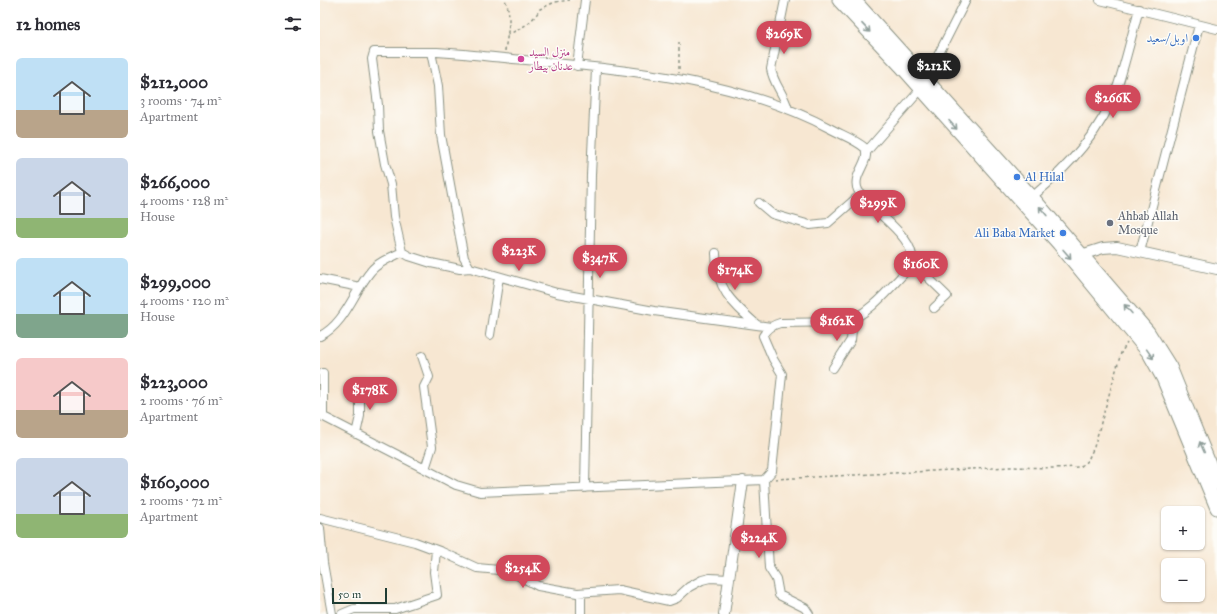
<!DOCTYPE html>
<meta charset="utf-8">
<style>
body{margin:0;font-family:"IM FELL Great Primer",Amiri,serif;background:#f7f7f7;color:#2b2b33;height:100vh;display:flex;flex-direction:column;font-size:15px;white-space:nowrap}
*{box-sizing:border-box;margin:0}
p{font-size:13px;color:#7c7c81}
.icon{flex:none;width:22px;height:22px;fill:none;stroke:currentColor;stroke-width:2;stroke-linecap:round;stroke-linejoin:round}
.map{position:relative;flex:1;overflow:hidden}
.sheet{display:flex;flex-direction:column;background:#fff;width:320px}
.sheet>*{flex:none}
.fabs{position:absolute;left:841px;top:506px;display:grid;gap:8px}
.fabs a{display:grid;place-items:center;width:44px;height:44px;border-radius:6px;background:#fff;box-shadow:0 1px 3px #0004;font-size:20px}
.scale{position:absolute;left:12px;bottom:10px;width:55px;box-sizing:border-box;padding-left:4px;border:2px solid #1f3d34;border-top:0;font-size:11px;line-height:14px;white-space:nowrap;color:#1f3d34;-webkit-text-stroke:3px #fdfcf7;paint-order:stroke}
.price{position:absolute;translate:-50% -34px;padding:0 9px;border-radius:14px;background:#d1495b;color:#fff;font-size:13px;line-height:26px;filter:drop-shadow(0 1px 2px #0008)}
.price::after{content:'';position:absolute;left:50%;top:24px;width:12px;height:9px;margin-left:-6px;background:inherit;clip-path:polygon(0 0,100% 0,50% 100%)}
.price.active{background:#222;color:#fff}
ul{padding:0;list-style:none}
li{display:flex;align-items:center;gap:12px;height:100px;padding:0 16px}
li span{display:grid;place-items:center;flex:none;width:112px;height:80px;border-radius:6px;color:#555}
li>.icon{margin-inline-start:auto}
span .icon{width:48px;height:48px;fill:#fffc;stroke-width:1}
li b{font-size:17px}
h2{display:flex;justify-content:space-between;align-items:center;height:48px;padding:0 16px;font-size:17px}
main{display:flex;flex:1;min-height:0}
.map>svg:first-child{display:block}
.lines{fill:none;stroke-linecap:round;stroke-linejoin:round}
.minor-casing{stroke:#8b9283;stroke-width:10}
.tertiary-casing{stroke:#8b9283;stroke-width:12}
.primary-casing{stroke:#8b9283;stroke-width:15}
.path{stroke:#8b9283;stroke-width:1.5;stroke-dasharray:3 3;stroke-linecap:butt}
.minor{stroke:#fff;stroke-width:8}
.tertiary{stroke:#fff;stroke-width:10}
.primary{stroke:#fff;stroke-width:13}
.oneway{stroke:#8f9e9a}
.shop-dot{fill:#3f7fe0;stroke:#fdfcf7;stroke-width:1.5}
.hotel-dot{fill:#d1479c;stroke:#fdfcf7;stroke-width:1.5}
.worship-dot{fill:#6b7280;stroke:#fdfcf7;stroke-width:1.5}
.labels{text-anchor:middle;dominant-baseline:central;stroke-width:3;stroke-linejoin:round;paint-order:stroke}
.shop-label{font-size:12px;fill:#366cbe;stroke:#fdfcf7;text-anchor:end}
.hotel-label{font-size:12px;fill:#b23c85;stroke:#fdfcf7;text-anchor:start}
.worship-label{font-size:12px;fill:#5b616d;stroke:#fdfcf7;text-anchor:start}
</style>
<main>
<section class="sheet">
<h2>12 homes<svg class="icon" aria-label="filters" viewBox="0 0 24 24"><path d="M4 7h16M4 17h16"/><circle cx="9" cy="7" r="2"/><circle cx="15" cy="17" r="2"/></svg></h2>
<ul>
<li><span style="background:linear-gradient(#bfe0f5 65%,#b9a48a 0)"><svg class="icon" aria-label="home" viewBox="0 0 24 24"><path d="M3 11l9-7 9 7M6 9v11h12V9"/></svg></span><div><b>$212,000</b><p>3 rooms · 74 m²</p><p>Apartment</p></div></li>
<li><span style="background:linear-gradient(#c9d6e8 75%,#8fb573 0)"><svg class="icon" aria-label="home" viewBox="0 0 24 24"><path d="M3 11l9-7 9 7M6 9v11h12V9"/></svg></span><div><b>$266,000</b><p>4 rooms · 128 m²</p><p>House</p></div></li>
<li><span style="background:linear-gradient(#bfe0f5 70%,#7fa58c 0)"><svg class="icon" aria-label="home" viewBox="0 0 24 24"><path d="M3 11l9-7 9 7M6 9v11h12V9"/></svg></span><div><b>$299,000</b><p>4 rooms · 120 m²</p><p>House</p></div></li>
<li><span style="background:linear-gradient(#f6c9c9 65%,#b9a48a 0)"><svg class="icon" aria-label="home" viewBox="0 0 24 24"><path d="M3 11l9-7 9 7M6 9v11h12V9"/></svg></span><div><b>$223,000</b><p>2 rooms · 76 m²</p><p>Apartment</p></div></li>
<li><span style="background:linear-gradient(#c9d6e8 70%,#8fb573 0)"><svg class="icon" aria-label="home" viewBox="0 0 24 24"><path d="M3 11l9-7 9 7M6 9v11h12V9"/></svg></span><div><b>$160,000</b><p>2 rooms · 72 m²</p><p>Apartment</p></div></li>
</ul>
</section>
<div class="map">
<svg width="897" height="614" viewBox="0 0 897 614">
<rect width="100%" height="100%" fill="#fdfcf7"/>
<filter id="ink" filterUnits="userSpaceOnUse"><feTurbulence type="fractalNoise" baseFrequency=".025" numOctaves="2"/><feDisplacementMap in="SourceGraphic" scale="8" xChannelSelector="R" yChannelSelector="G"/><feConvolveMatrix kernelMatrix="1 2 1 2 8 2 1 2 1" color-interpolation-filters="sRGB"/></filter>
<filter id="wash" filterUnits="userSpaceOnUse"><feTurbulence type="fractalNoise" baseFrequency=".012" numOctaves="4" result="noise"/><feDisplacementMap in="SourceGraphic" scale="16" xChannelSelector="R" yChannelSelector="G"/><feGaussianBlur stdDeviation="0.9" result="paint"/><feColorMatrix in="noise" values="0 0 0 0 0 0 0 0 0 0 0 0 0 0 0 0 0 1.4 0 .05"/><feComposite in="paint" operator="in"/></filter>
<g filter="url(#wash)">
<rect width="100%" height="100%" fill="#f7e7d2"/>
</g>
<g filter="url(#ink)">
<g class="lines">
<defs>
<path id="minor" d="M 465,0 L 451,69 C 453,83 464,94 468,109
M 780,0 L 897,29
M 111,52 L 118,86 L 121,135 L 134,206 L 144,258 L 150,268 L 237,293 L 334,311 L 451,327
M 257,66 L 265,0
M 547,151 L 601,89 L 646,0
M 712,197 C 748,167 782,131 798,85 C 806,60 812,34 819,9
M 439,203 L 452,214 L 490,225 L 508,223 L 541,194
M 820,252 L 879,25
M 396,253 C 396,289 411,302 436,324
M 592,262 L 627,296 L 614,308
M 0,279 L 40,287
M 170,335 L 179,277
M 0,336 C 25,324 34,291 51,271 C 58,262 72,257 82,252
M 102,356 L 109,377 L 104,387 L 112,447 L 105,469
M 513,368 L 531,340 L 533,320
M 0,415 L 136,485 L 160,492 L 444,480 L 452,471 L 462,374 L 453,359 L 443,336 C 447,329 452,325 460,323 L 524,322 C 548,317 574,283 591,266 C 601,238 548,210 538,190 C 531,175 551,162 545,148 C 536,140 522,135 511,129 C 404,71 263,67 144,54 L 117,52 L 54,52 L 52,59 L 58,105 L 59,131 L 65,164 L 71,184 L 74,217 L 82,252 L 89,256 L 111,263 L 140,269 L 150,268
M 3,417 L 3,373
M 36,434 L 40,416 L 40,387
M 444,480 L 449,568 L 456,579 L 459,595 L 485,608 L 489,614
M 265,488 L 271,175 L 276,69
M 0,518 L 95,542 L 122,552 L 157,568 L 190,571 L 218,586 L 257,593 L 299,590 L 349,601 L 357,598 L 369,587 L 382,580 L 390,578 L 409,579
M 0,528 L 3,563 L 12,614
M 22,614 L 34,609 L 75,609 L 117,595 L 114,572 L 116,550
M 261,614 L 261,593"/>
<path id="tertiary" d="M 761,255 L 783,248 L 797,247 L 897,269
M 404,614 L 423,481"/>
<path id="primary" d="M 519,0 L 581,66 L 739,244 L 829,353 L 843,378 L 897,508
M 534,0 L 712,197 L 828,332 L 850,367 L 897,483"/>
</defs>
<use href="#minor" class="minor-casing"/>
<use href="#tertiary" class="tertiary-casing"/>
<use href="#primary" class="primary-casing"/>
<path class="path" d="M 187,35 C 202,28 212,23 220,9 L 235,2 L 250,0
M 359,42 L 359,73
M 185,51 C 187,35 193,16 185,0
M 455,479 L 691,467 L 733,468 L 760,467 L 768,460 L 774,447 L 801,353 L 807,343"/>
<use href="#minor" class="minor"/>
<use href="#tertiary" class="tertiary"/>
<use href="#primary" class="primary"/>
</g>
<defs><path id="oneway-shaft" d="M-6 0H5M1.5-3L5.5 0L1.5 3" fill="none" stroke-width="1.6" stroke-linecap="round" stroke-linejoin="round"/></defs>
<g class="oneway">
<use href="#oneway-shaft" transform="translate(546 28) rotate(47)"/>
<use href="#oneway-shaft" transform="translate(633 125) rotate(48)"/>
<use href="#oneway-shaft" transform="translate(723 211) rotate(-130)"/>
<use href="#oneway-shaft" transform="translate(747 254) rotate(49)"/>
<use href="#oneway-shaft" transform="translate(808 309) rotate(-131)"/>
<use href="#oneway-shaft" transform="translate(830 354) rotate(55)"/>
<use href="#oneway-shaft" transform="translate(882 447) rotate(-113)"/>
</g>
</g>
<g class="shop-dot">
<circle cx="876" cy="38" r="4"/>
<circle cx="697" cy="177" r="4"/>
<circle cx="743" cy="233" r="4"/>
</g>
<circle class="hotel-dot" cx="201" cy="59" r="4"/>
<circle class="worship-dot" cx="790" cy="223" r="4"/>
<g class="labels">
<g class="shop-label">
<text x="868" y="38">اوبل/سعيد</text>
<text x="705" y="177" text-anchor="start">Al Hilal</text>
<text x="735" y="233">Ali Baba Market</text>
</g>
<g class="hotel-label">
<text x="209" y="52">منزل السيد<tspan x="209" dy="14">عدنان بيطار</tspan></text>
</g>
<g class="worship-label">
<text x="798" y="216">Ahbab Allah<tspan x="798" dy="14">Mosque</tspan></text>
</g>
</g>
</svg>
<div class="fabs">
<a>+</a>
<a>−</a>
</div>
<div class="scale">50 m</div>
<b class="price" style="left:464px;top:55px">$269K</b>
<b class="price active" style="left:614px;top:87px">$212K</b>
<b class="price" style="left:793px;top:119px">$266K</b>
<b class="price" style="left:558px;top:224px">$299K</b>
<b class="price" style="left:199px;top:272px">$223K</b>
<b class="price" style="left:280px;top:279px">$347K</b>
<b class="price" style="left:601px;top:285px">$160K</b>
<b class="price" style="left:415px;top:291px">$174K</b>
<b class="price" style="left:517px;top:342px">$162K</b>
<b class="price" style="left:50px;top:411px">$178K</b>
<b class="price" style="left:439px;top:559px">$224K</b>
<b class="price" style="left:203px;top:589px">$254K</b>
</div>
</main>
